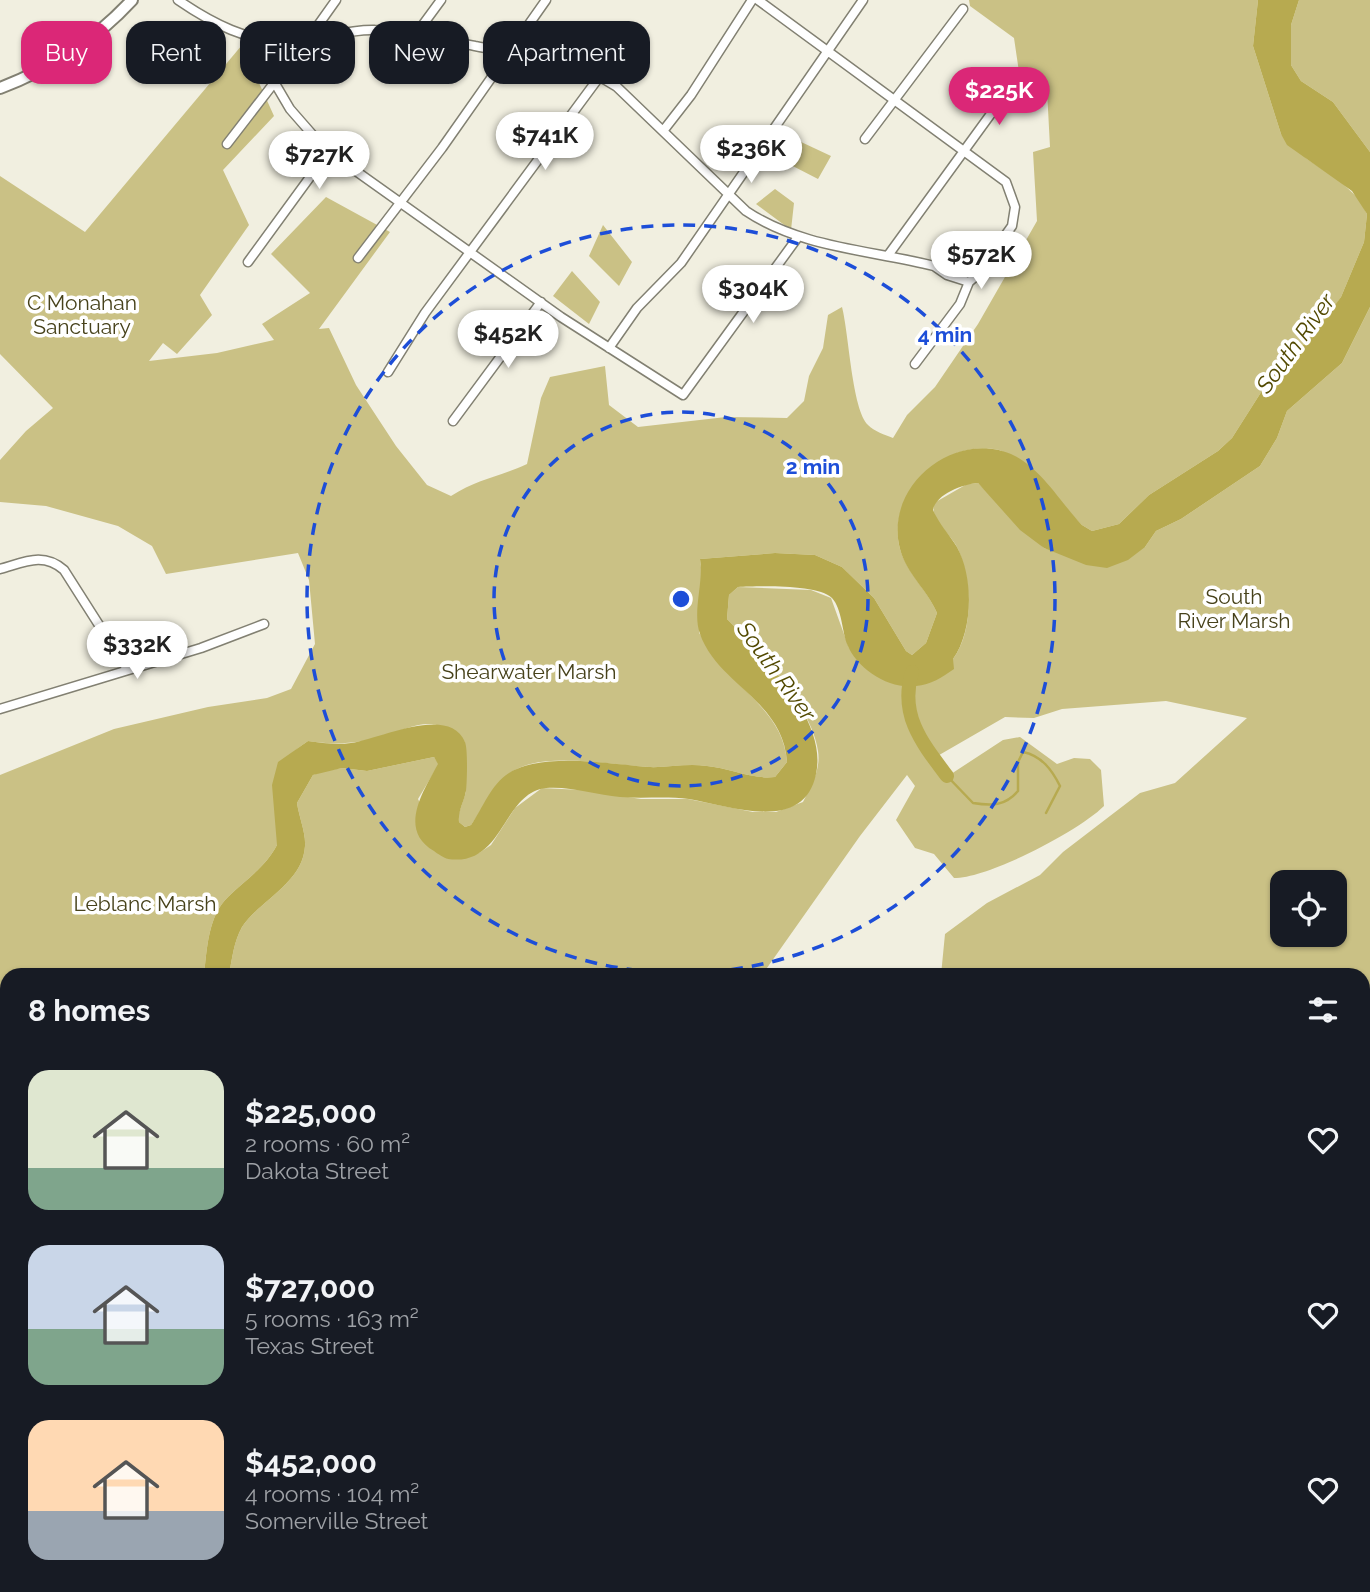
<!DOCTYPE html>
<meta charset="utf-8">
<style>
body{margin:0;font-family:Raleway,sans-serif;background:#242831;color:#f1f3f6;height:100vh;display:flex;flex-direction:column;font-size:26px;white-space:nowrap}
*{box-sizing:border-box;margin:0}
p{font-size:23px;color:#9ea1a6}
.icon{flex:none;width:38px;height:38px;fill:none;stroke:currentColor;stroke-width:2;stroke-linecap:round;stroke-linejoin:round}
.map{position:relative;flex:1;overflow:hidden}
.details{position:absolute;left:0px;top:968px;width:1370px;height:625px;display:flex;flex-direction:column;background:#171b24;border-radius:21px 21px 0 0;box-shadow:0 2px 5px #0004}
.details>*{flex:none}
.guide{position:absolute;left:21px;top:21px;width:700px;height:63px;display:flex;gap:14px}
.buttons{position:absolute;left:1270px;top:870px;display:grid;gap:14px}
.buttons a{display:grid;place-items:center;width:77px;height:77px;border-radius:14px;background:#171b24;box-shadow:0 2px 5px #0004;font-size:35px}
.price{position:absolute;translate:-50% -60px;padding:0 16px;border-radius:24px;background:#fff;color:#222;font-size:23px;line-height:46px;filter:drop-shadow(0 2px 4px #0008)}
.price::after{content:'';position:absolute;left:50%;top:42px;width:21px;height:16px;margin-left:-10px;background:inherit;clip-path:polygon(0 0,100% 0,50% 100%)}
.price.current{background:#db2777;color:#fff}
ul{padding:0;list-style:none}
li{display:flex;align-items:center;gap:21px;height:175px;padding:0 28px}
li span{display:grid;place-items:center;flex:none;width:196px;height:140px;border-radius:21px;color:#555}
li>.icon{margin-inline-start:auto}
span .icon{width:84px;height:84px;fill:#fffc;stroke-width:1}
li b{font-size:30px}
h2{display:flex;justify-content:space-between;align-items:center;height:84px;padding:0 28px;font-size:30px}
.chip{padding:0 24px;border-radius:21px;background:#171b24;box-shadow:0 2px 5px #0004;font-size:24px;line-height:63px}
.chip.current{background:#db2777;color:#fff}
.map>svg:first-child{display:block}
.green{fill:#cac185;fill-rule:evenodd}
.water{fill:#b7aa50}
.lines{fill:none;stroke-linecap:round;stroke-linejoin:round}
.stream{stroke:#b7aa50;stroke-width:2.5}
.river{stroke:#b7aa50;stroke-width:14}
.minor-casing{stroke:#828072;stroke-width:11}
.tertiary-casing{stroke:#828072;stroke-width:14}
.minor{stroke:#fff;stroke-width:8}
.tertiary{stroke:#fff;stroke-width:10}
.ring{fill:none;stroke:#1d4ed8;stroke-width:3.5;stroke-dasharray:12 9}
.labels{text-anchor:middle;dominant-baseline:central;stroke-width:7;stroke-linejoin:round;paint-order:stroke}
.park-label{font-size:21px;fill:#47421b;stroke:#fff}
.water-label{font-size:23px;font-style:italic;fill:#524900;stroke:#fff}
.centre{fill:#1d4ed8;stroke:#fff;stroke-width:3.5}
.ring-label{font-size:21px;text-anchor:middle;font-weight:bold;fill:#1d4ed8;stroke:#fff;stroke-width:7;stroke-linejoin:round;paint-order:stroke}
</style>
<div class="map">
<svg width="1370" height="1592" viewBox="0 0 1370 1592">
<rect width="100%" height="100%" fill="#f1efe0"/>
<path class="green" d="M 969,0 L 1258,0 L 1253,46 L 1281,134 L 1307,159 L 1340,181 L 1359,199 L 1367,214 L 1364,242 L 1341,297 L 1326,320 L 1310,339 L 1277,367 L 1232,438 L 1218,451 L 1149,495 L 1119,524 L 1092,531 L 1082,525 C 1069,511 1014,454 999,450 C 946,437 885,494 900,549 C 908,575 927,589 937,613 L 926,643 L 912,655 L 906,651 L 874,598 L 842,567 L 815,555 L 775,553 L 700,559 L 702,576 L 699,633 C 710,647 720,663 732,677 C 757,703 784,723 787,762 L 775,777 C 754,780 729,768 707,766 C 687,763 667,768 648,767 C 612,765 551,753 519,768 C 495,779 486,805 471,825 L 465,827 L 459,822 L 459,813 L 466,792 L 465,742 C 456,736 442,725 432,724 C 414,723 400,732 384,736 C 358,744 334,745 308,741 C 251,779 285,796 277,845 C 265,868 246,879 228,897 C 208,916 207,949 204,975 L 7,975 L 7,1446 L 0,1434 L 0,775 L 114,729 L 208,707 L 267,698 L 291,689 L 315,644 L 309,580 L 298,553 L 166,574 L 152,546 L 118,526 L 46,506 L 0,502 L 0,460 L 26,431 L 53,408 L 0,354 L 0,176 L 85,232 L 242,45 L 274,116 L 223,170 L 249,225 L 200,295 L 212,315 L 177,354 L 163,343 L 149,361 L 217,353 L 274,340 L 262,324 L 310,293 L 271,254 L 326,197 L 390,232 L 319,329 L 329,328 L 356,385 L 396,446 L 427,485 L 451,496 C 477,479 499,477 527,464 L 541,398 L 550,377 L 605,366 L 609,405 L 638,427 L 726,417 L 787,418 L 804,401 L 809,376 L 823,348 L 828,315 L 842,307 C 849,334 852,409 868,425 C 874,431 885,435 893,438 L 907,415 L 935,387 L 978,324 L 1037,221 L 1033,152 L 1050,147 L 1047,90 L 1031,92 L 1019,72 L 1014,38 L 970,6 Z
M 1299,0 L 1370,0 L 1370,152 L 1333,102 L 1301,81 L 1291,65 L 1291,25 Z
M 799,141 L 831,156 L 818,179 L 785,162 Z
M 775,189 L 794,203 L 791,230 L 756,204 Z
M 603,225 L 632,262 L 619,286 L 589,256 Z
M 572,271 L 600,302 L 589,324 L 553,296 Z
M 1370,307 L 1370,1202 L 1363,1203 L 1363,975 L 941,975 L 945,934 L 987,903 L 1040,875 L 1063,852 L 1140,793 L 1175,783 L 1247,718 L 1166,701 L 1062,709 L 1034,718 L 1005,717 L 934,758 L 948,776 L 1003,740 L 1020,737 L 1057,764 L 1074,758 L 1090,759 L 1101,770 L 1104,806 C 1079,831 989,878 954,878 L 934,854 L 915,848 L 896,820 L 915,786 L 907,775 L 860,836 L 762,975 L 229,975 C 232,959 234,941 242,927 C 260,900 303,883 305,846 C 306,833 299,817 297,803 L 313,775 L 324,771 L 342,768 L 367,771 L 434,757 L 439,764 L 418,799 L 448,859 L 479,853 L 491,845 L 515,808 L 542,788 L 582,790 L 641,799 L 688,799 L 753,812 L 776,812 L 803,802 C 811,786 821,770 818,751 C 812,706 758,651 727,619 L 729,595 L 738,587 L 811,590 L 831,598 L 849,648 L 878,677 L 953,659 C 974,630 972,582 958,549 C 951,533 930,522 934,503 L 967,484 L 978,483 L 1044,548 L 1060,553 L 1145,547 L 1156,531 L 1181,519 L 1260,466 L 1277,438 L 1287,411 L 1342,363 ZM 1283,882 L 1335,882 L 1335,934 L 1283,934 Z
M 80,1586 L 446,1586 L 456,1592 L 81,1592 Z
M 514,1586 L 763,1586 L 764,1592 L 531,1592 Z"/>
<path class="water" d="M 1258,0 L 1299,0 L 1291,25 L 1291,65 L 1301,81 L 1333,102 L 1370,152 L 1370,307 L 1342,363 L 1287,411 L 1277,438 L 1260,466 L 1181,519 L 1156,531 L 1145,547 L 1128,560 L 1107,568 L 1086,565 L 1044,548 L 1020,530 L 978,483 C 963,484 936,494 933,510 C 939,524 949,534 957,547 C 974,578 973,631 953,659 L 954,669 C 942,677 931,685 916,686 C 889,690 857,669 847,644 C 842,631 842,609 832,598 C 818,584 758,586 738,587 L 729,595 L 727,619 C 763,657 828,719 816,774 C 804,834 730,806 689,799 C 666,796 643,799 620,797 C 596,795 571,786 546,788 C 502,793 504,867 448,859 C 444,858 438,854 434,851 C 397,830 424,790 438,764 L 434,757 L 367,771 L 342,768 L 313,775 L 297,803 C 299,817 306,833 305,846 C 303,883 260,900 242,927 C 234,941 232,959 229,975 L 204,975 C 207,949 208,916 228,897 C 246,879 265,868 277,845 L 272,785 L 278,762 L 308,741 C 322,743 336,745 351,743 C 380,739 449,704 465,742 C 468,749 467,783 466,791 C 464,802 458,810 459,822 L 465,827 L 471,825 C 483,808 491,784 509,773 C 542,752 610,764 648,767 C 667,768 686,763 707,766 C 729,768 754,780 775,777 L 787,762 C 783,700 718,685 700,634 C 692,612 704,582 700,559 L 775,553 L 815,555 L 842,567 L 874,598 L 906,651 L 912,655 L 926,643 L 937,613 C 927,589 907,575 900,549 C 883,485 957,427 1015,456 C 1042,470 1061,503 1082,525 L 1092,531 L 1119,524 L 1149,495 L 1218,451 L 1232,438 L 1277,367 L 1310,339 L 1341,297 L 1364,242 L 1367,214 L 1352,191 L 1287,145 L 1281,134 L 1253,46 Z
M 446,1586 L 514,1586 L 531,1592 L 456,1592 Z"/>
<g class="lines">
<path class="stream" d="M 947,776 L 973,803 C 992,806 1005,806 1018,791 L 1018,762 L 1023,752 C 1042,756 1052,770 1060,786 L 1046,813"/>
<path class="river" d="M 912,672 C 899,715 922,743 947,776"/>
<defs>
<path id="minor" d="M 178,0 C 210,22 250,44 291,41 C 319,40 346,29 375,30 C 408,30 442,39 475,46 C 523,55 575,59 617,87 L 746,211 C 801,248 871,250 934,266 L 947,275 L 969,282
M 758,0 L 1006,182 L 1015,207 L 1012,226 L 976,276 L 969,282 L 960,304 L 915,364
M 416,34 L 441,0
M 252,37 L 263,63 L 290,109 L 325,149 L 561,317 L 683,395 L 798,237
M 309,38 L 336,0
M 663,131 L 691,95 L 752,0
M 865,139 L 963,9
M 227,144 L 274,83
M 889,254 L 993,111 L 1005,86
M 358,258 L 442,148 L 546,0
M 248,262 L 329,151
M 609,348 L 637,308 L 681,263 L 863,0
M 388,372 L 425,313 L 600,76
M 453,421 L 541,302
M 0,569 C 25,562 43,552 64,570 L 127,669
M 0,709 L 201,648 L 264,624
M 870,1586 L 874,1592
M 1019,1586 L 1022,1592
M 1162,1586 L 1165,1592
M 1269,1592 L 1279,1586"/>
<path id="tertiary" d="M 0,88 C 50,69 96,39 132,0"/>
</defs>
<use href="#minor" class="minor-casing"/>
<use href="#tertiary" class="tertiary-casing"/>
<use href="#minor" class="minor"/>
<use href="#tertiary" class="tertiary"/>
</g>
<g class="ring">
<circle cx="681" cy="599" r="187"/>
<circle cx="681" cy="599" r="374"/>
</g>
<g class="labels">
<g class="park-label">
<text x="82" y="302">C Monahan<tspan x="82" dy="24">Sanctuary</tspan></text>
<text x="1234" y="596">South<tspan x="1234" dy="24">River Marsh</tspan></text>
<text x="529" y="671">Shearwater Marsh</text>
<text x="145" y="903">Leblanc Marsh</text>
</g>
<g class="water-label">
<text transform="translate(1295 343) rotate(-54)">South River</text>
<text transform="translate(777 671) rotate(54)">South River</text>
</g>
</g>
<circle cx="681" cy="599" r="10" class="centre"/>
<g class="ring-label">
<text x="945" y="342">4 min</text>
<text x="813" y="474">2 min</text>
</g>
</svg>
<div class="buttons">
<a><svg class="icon" aria-label="locate" viewBox="0 0 24 24"><circle cx="12" cy="12" r="6"/><path d="M12 2v4M12 18v4M2 12h4M18 12h4"/></svg></a>
</div>
<b class="price current" style="left:999px;top:127px">$225K</b>
<b class="price" style="left:545px;top:172px">$741K</b>
<b class="price" style="left:751px;top:185px">$236K</b>
<b class="price" style="left:319px;top:191px">$727K</b>
<b class="price" style="left:981px;top:291px">$572K</b>
<b class="price" style="left:753px;top:325px">$304K</b>
<b class="price" style="left:508px;top:370px">$452K</b>
<b class="price" style="left:137px;top:681px">$332K</b>
<div class="guide">
<a class="chip current">Buy</a>
<a class="chip">Rent</a>
<a class="chip">Filters</a>
<a class="chip">New</a>
<a class="chip">Apartment</a>
</div>
<section class="details">
<h2>8 homes<svg class="icon" aria-label="filters" viewBox="0 0 24 24"><path d="M4 7h16M4 17h16"/><circle cx="9" cy="7" r="2"/><circle cx="15" cy="17" r="2"/></svg></h2>
<ul>
<li><span style="background:linear-gradient(#dfe7d0 70%,#7fa58c 0)"><svg class="icon" aria-label="home" viewBox="0 0 24 24"><path d="M3 11l9-7 9 7M6 9v11h12V9"/></svg></span><div><b>$225,000</b><p>2 rooms · 60 m²</p><p>Dakota Street</p></div><svg class="icon" aria-label="heart" viewBox="0 0 24 24"><path d="M12 20l-8-8c-3-5 5-10 8-4 3-6 11-1 8 4z"/></svg></li>
<li><span style="background:linear-gradient(#c9d6e8 60%,#7fa58c 0)"><svg class="icon" aria-label="home" viewBox="0 0 24 24"><path d="M3 11l9-7 9 7M6 9v11h12V9"/></svg></span><div><b>$727,000</b><p>5 rooms · 163 m²</p><p>Texas Street</p></div><svg class="icon" aria-label="heart" viewBox="0 0 24 24"><path d="M12 20l-8-8c-3-5 5-10 8-4 3-6 11-1 8 4z"/></svg></li>
<li><span style="background:linear-gradient(#ffd9b3 65%,#9aa5b1 0)"><svg class="icon" aria-label="home" viewBox="0 0 24 24"><path d="M3 11l9-7 9 7M6 9v11h12V9"/></svg></span><div><b>$452,000</b><p>4 rooms · 104 m²</p><p>Somerville Street</p></div><svg class="icon" aria-label="heart" viewBox="0 0 24 24"><path d="M12 20l-8-8c-3-5 5-10 8-4 3-6 11-1 8 4z"/></svg></li>
</ul>
</section>
</div>
